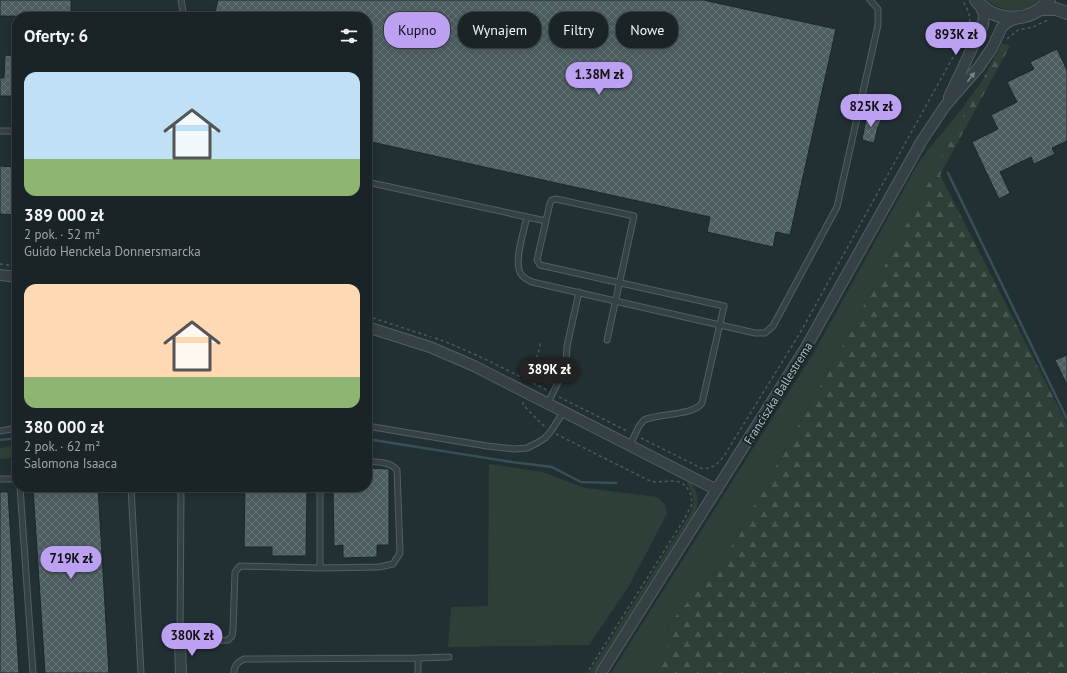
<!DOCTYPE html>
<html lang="pl">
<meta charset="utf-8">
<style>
body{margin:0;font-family:"PT Sans",sans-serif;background:#273032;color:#f1f3f6;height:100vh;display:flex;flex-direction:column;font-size:15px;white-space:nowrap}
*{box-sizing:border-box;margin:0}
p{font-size:13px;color:#9fa4a7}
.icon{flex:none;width:22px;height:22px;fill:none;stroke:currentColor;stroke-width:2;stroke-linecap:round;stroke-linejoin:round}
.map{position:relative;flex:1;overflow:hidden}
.details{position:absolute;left:12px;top:12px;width:360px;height:480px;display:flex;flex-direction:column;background:#1a2426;border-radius:16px;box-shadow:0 2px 10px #0003,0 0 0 1px #384143}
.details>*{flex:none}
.top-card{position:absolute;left:384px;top:12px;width:380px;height:36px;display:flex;gap:8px}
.price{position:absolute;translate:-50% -34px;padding:0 9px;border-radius:14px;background:#bca0f2;color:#111;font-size:13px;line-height:26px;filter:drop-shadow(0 1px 2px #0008)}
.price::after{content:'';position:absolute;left:50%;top:24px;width:12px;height:9px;margin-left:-6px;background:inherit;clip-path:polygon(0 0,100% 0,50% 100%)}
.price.active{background:#222;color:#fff}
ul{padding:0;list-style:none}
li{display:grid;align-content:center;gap:8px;height:212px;padding:0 12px}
li span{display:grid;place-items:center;height:124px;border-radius:12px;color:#555}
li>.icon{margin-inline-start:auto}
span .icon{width:72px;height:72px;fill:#fffc;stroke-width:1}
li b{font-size:17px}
h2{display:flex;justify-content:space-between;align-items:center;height:48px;padding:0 12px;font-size:17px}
.tag{padding:0 14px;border-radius:16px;background:#1a2426;box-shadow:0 2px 10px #0003,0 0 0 1px #384143;font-size:14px;line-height:36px}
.tag.active{background:#bca0f2;color:#111}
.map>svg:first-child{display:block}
.green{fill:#2d3f36}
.forest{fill:url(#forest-firs)}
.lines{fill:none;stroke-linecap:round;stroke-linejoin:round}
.stream{stroke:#365056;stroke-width:2.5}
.building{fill:url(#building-cross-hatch);stroke:#1c282a}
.service-casing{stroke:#525f62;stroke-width:7}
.minor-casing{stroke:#525f62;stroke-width:12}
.tertiary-casing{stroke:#525f62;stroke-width:14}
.path{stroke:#4a5a56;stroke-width:1.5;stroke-dasharray:3 3;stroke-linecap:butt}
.service{stroke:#354144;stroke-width:5}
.minor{stroke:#354144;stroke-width:10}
.tertiary{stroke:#354144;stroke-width:12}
.oneway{fill:#788589}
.labels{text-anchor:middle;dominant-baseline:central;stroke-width:4;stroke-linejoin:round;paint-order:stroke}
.street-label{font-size:12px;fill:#afbdc1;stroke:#1a2628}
</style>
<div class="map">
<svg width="1067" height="673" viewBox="0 0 1067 673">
<defs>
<pattern id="forest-firs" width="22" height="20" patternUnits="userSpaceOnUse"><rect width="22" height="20" fill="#2d3f36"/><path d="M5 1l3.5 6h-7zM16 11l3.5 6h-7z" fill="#495951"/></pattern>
<pattern id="building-cross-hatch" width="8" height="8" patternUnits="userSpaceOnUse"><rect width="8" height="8" fill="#4d5e61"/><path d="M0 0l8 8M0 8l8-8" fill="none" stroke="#647376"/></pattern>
</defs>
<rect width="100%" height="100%" fill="#223033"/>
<path class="green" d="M 987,0 L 1039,0 C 1025,14 1002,13 987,0 Z
M 984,78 L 845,341 L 725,558 L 669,624 L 666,659 L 655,673 L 611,673 L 816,349 L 917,165 L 927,151 L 961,110 Z
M 17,445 L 17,457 L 0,459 L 0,448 Z
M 489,464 L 543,472 L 585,488 L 658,497 L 665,505 L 667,514 L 629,586 L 589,645 L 448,647 L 451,607 L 488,606 Z
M 688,480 C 700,492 700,503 693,517 L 594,673 L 589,673 L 690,514 C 696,500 693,495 687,483 Z"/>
<path class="forest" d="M 1002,43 L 1010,46 L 940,175 L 1067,424 L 1067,673 L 655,673 L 666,659 L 669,624 L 725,558 L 845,341 Z"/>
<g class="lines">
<path class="stream" d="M 948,173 L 1067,419
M 367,439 L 512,462 L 552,467 L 581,482 L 616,483
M 0,440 L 17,438"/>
</g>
<path class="building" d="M 0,0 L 71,0 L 71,17 L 0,16 Z
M 218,0 L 703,0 L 836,29 L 790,235 L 776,232 L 773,247 L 707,232 L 710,217 L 367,141 L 367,17 L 214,17 Z
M 1057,49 L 1067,70 L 1067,141 L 1052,148 L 1055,154 L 1034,164 L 1031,157 L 1000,172 L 1010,193 L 999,199 L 972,142 L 998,129 L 991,115 L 1017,102 L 1007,82 L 1034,69 L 1030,62 Z
M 5,55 L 17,56 L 17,96 L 0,96 L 0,78 L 4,78 Z
M 874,113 L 877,114 L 881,120 L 880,123 L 878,127 L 874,143 L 862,140 L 866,119 L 868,116 Z
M 0,166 L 17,167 L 17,215 L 0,214 Z
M 1067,355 L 1067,385 L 1055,360 Z
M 367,468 L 389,469 L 389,545 L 377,545 L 377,557 L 343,558 L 343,545 L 334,546 L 333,487 L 367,487 Z
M 69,487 L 98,487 L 109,673 L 45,673 L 33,489 Z
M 245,487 L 307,487 L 306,556 L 272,556 L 272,547 L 244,547 Z
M 0,492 L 8,492 L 19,673 L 0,673 Z"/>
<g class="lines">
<defs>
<path id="service" d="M 181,0 L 184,17
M 0,131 L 17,131
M 367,182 L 527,217 C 524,230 513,264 521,274 C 523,278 528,280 532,282 L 755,333 L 765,333 L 773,326 L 837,207 L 878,25 L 878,9 L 870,0
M 527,217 L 546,221
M 607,340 C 616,298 625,257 634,216 L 556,199 L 552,200 L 550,203 L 537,260 L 540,265 L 724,306 L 702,403 C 693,416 659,413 644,420 L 639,426 L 630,445
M 548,403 L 563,372 L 566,363 L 567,346 L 579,292
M 367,426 L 487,446 L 514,449 L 527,448 L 537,443 L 545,438 L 551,431 L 564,411
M 0,431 L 17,428
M 0,479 L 17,479
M 20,487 L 33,673
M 131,487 L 141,673
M 180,487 L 181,491 L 180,642 L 228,640 L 232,636 L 233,629 L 235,572 L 240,566 L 320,568 L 379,567 L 393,564 L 400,553 L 397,470 C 391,462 377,462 367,461
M 320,487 L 320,568
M 234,673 C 234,665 238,662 244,659 L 418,658
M 418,673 L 418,658 L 449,657"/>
<path id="minor" d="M 949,97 L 983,25 L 984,14 L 979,3
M 0,275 L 17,277
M 367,327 L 430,347 L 474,366 L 717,490
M 180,642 L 181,673
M 601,673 L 805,349 L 921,142 L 945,106 L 979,67 L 992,48 L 1002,27 L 1008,22 L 1017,18"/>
<path id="tertiary" d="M 976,0 C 994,23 1031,24 1049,0
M 1040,9 L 1056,9 L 1067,13"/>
</defs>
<use href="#service" class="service-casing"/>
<use href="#minor" class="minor-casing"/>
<use href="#tertiary" class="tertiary-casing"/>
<path class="path" d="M 1007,39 L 1018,30 L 1033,27 L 1048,20
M 0,264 L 17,266
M 367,316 L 431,337
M 435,338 C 474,352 510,372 547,390
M 525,379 L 538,354 L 541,341
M 559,397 L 629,432
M 523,402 L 523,405 L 545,427
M 556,434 L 648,480 L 655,482 L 672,481 L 680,482 L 686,486 L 691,495 L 692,504 L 685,518 L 587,673
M 641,438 L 703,469 C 713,468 718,464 724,456 L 800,333 L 968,30 C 972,18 969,10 962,0"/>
<use href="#service" class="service"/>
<use href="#minor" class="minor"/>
<use href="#tertiary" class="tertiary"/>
</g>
<defs><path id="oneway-solid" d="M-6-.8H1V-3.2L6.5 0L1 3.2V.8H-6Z"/></defs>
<use class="oneway" href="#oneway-solid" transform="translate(971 77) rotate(-52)"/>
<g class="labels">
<g class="street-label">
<text transform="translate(778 393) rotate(-58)">Franciszka Ballestrema</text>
</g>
</g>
</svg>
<b class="price" style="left:956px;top:56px">893K zł</b>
<b class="price" style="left:599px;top:96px">1.38M zł</b>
<b class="price" style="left:871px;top:128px">825K zł</b>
<b class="price active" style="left:549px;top:391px">389K zł</b>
<b class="price" style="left:71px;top:580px">719K zł</b>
<b class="price" style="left:192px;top:657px">380K zł</b>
<div class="top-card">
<a class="tag active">Kupno</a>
<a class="tag">Wynajem</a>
<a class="tag">Filtry</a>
<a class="tag">Nowe</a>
</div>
<section class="details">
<h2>Oferty: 6<svg class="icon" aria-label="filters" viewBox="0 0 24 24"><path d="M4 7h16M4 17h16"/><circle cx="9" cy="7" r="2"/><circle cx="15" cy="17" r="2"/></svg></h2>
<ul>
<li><span style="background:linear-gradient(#bfe0f5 70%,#8fb573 0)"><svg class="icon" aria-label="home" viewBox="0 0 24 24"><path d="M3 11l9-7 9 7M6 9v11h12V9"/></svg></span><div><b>389 000 zł</b><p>2 pok. · 52 m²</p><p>Guido Henckela Donnersmarcka</p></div></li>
<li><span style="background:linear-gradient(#ffd9b3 75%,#8fb573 0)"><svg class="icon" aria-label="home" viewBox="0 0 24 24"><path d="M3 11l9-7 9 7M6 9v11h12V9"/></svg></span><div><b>380 000 zł</b><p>2 pok. · 62 m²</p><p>Salomona Isaaca</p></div></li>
</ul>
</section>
</div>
